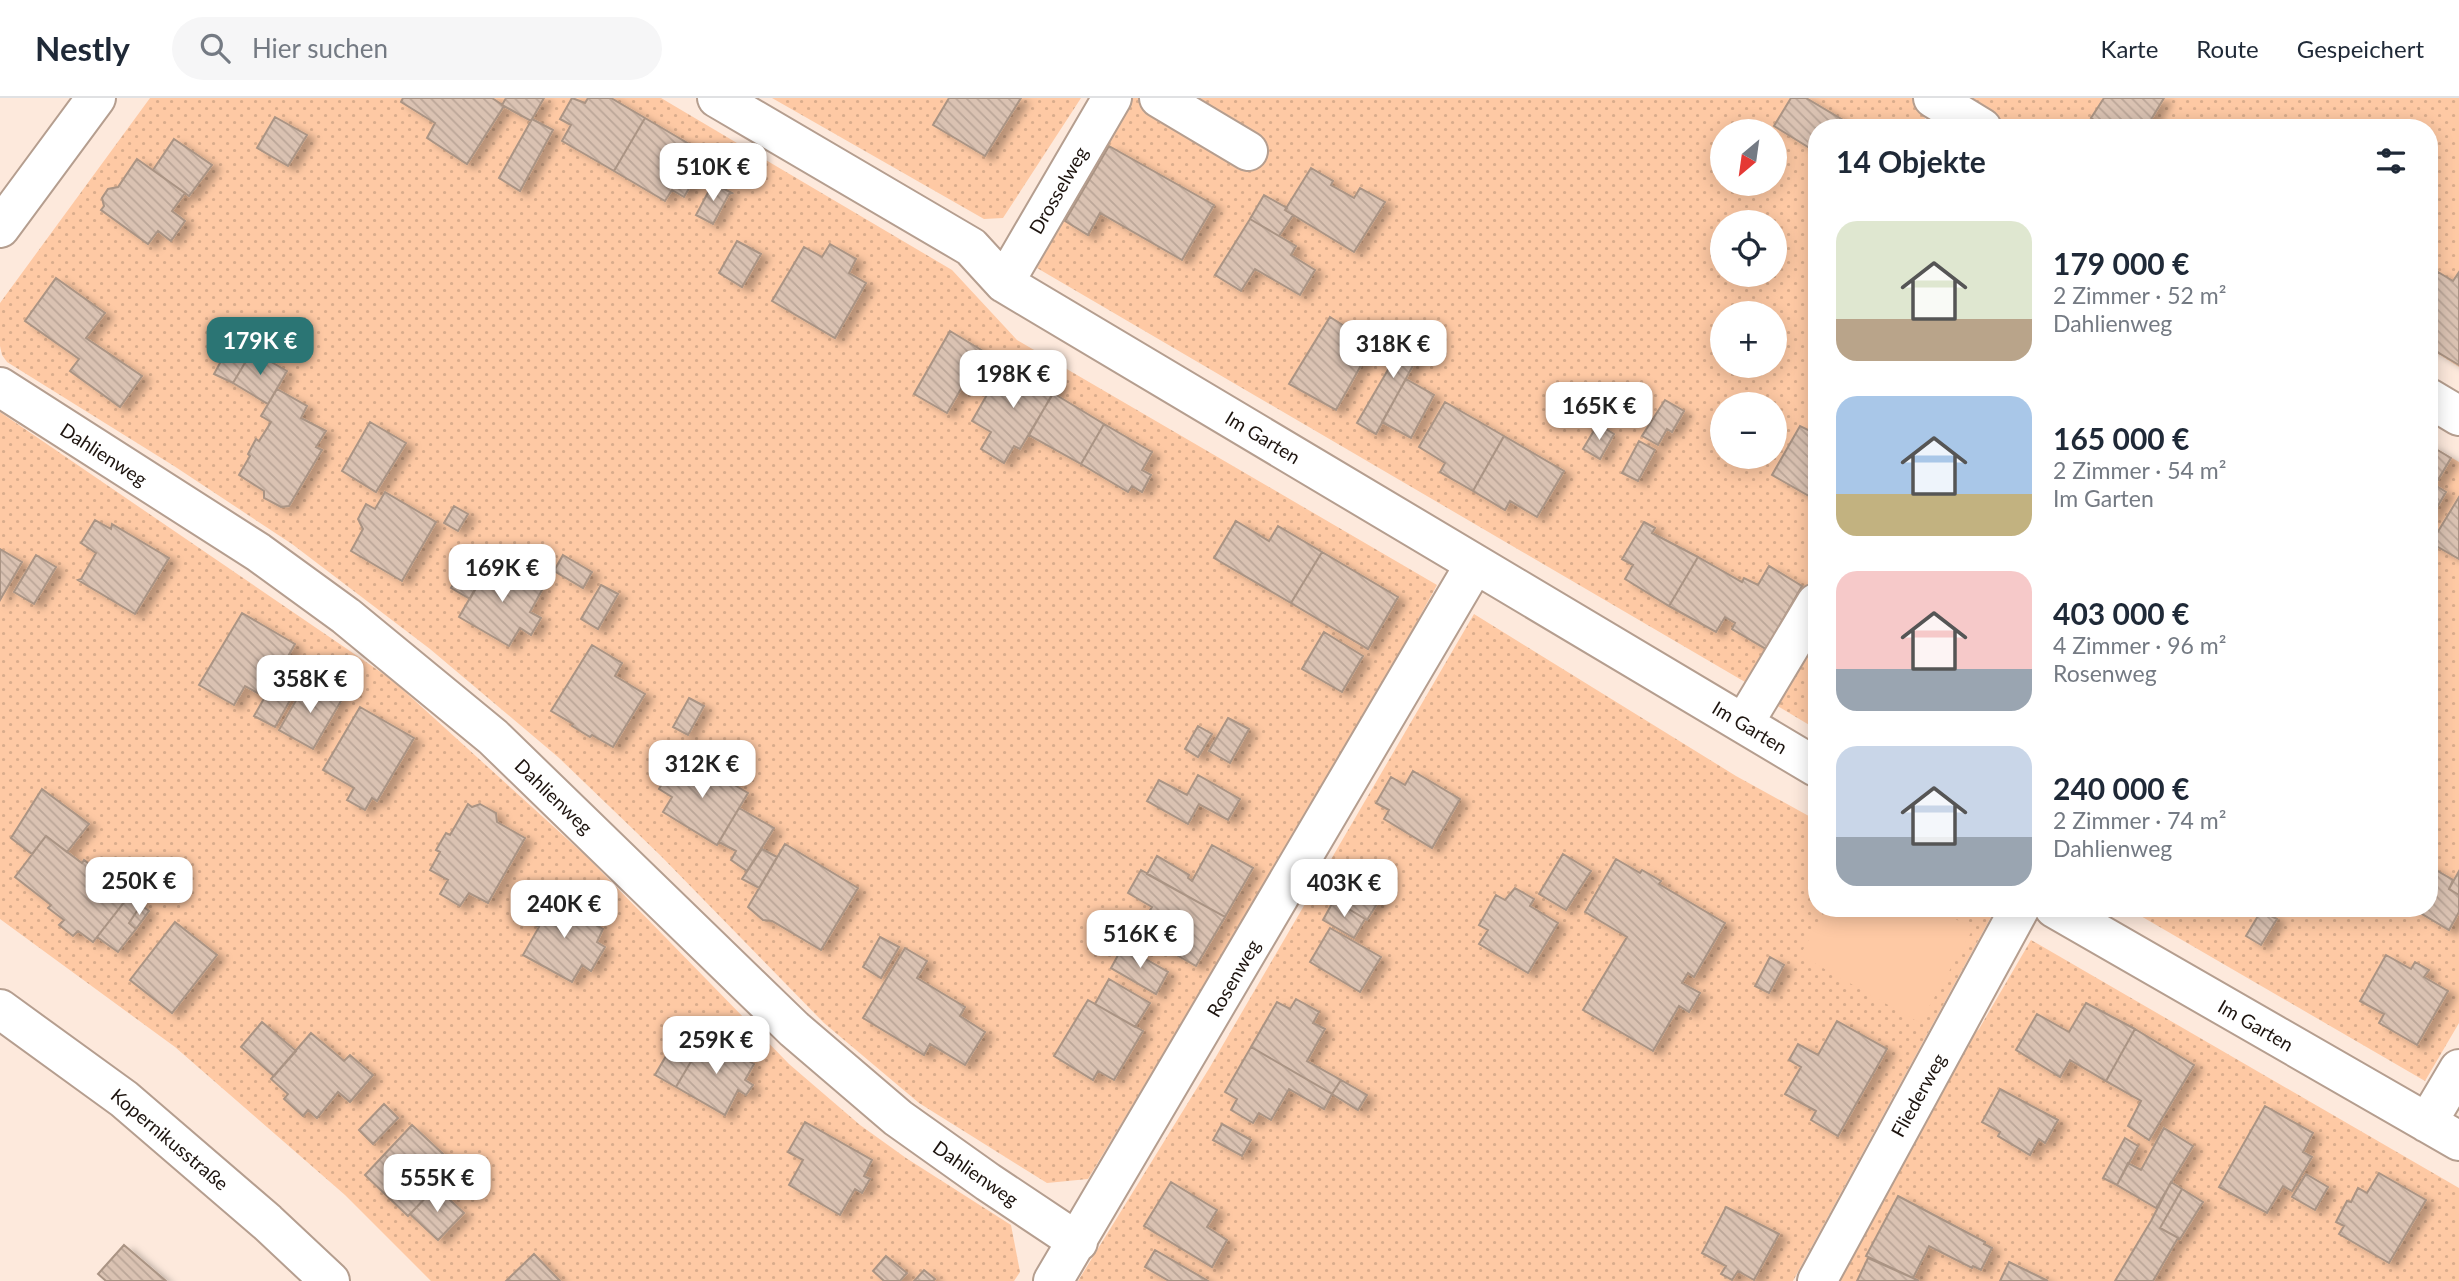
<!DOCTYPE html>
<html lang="de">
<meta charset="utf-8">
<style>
body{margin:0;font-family:Lato,sans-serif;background:#f6f6f7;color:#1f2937;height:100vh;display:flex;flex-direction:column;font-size:26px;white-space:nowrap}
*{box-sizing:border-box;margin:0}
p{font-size:23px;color:#747a83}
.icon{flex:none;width:38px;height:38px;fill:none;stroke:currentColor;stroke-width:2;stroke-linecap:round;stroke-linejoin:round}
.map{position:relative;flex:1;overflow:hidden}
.panel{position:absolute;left:1808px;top:21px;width:630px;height:798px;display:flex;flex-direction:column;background:#fff;border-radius:28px;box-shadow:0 4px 18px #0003}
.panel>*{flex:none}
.needle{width:46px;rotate:209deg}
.fabs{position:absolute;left:1710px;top:21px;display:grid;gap:14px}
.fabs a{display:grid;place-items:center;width:77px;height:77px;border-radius:50%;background:#fff;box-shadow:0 4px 18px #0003;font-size:35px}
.price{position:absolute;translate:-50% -60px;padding:0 16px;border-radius:14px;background:#fff;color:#222;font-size:23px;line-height:46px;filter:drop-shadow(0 2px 4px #0008)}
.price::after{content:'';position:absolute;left:50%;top:42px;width:21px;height:16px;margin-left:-10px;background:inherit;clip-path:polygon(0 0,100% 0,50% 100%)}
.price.active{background:#2b7574;color:#fff}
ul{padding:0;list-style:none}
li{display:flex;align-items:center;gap:21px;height:175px;padding:0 28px}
li span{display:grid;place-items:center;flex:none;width:196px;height:140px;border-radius:21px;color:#555}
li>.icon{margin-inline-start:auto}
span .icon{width:84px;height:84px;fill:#fffc;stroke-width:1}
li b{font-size:30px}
h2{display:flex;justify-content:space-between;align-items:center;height:84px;padding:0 28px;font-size:30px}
header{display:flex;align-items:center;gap:42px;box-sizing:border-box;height:98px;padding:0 35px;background:#fff;border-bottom:2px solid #e0e1e3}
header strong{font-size:33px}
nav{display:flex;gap:38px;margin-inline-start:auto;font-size:24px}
.search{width:490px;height:63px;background:#f6f6f7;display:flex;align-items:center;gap:18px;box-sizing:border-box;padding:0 24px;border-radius:38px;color:#747a83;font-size:26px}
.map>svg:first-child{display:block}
.grass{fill:url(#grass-dots);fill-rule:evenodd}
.park{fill:#fec9a4}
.building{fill:url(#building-back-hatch);stroke:#aa9484;stroke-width:2;filter:url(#shadow)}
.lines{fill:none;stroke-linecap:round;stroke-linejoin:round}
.minor-casing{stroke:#b59e8f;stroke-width:42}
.minor{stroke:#fff;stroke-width:38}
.labels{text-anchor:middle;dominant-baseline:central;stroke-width:5;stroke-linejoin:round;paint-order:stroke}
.street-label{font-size:19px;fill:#1d140f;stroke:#fff}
</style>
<header>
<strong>Nestly</strong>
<div class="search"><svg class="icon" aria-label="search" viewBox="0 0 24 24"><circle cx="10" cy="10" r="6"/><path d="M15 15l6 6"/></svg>Hier suchen</div>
<nav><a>Karte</a><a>Route</a><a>Gespeichert</a></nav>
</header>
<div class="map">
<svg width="2459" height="1183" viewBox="0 0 2459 1183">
<defs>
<pattern id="grass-dots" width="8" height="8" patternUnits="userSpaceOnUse" patternTransform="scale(1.75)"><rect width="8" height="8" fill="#fec9a4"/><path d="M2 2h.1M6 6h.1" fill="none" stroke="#d9ac8c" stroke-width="1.8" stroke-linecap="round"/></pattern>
<pattern id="building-back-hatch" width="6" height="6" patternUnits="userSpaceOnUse" patternTransform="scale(1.75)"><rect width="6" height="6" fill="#dac2b2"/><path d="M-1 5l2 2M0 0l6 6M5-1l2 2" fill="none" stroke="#bba698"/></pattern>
<filter id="shadow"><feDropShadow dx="8" dy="4.5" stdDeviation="3.5" flood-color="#0004"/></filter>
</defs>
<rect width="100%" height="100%" fill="#fde9dc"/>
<path class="grass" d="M 150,0 L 661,0 L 952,172 L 1017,242 L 1437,487 L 1193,932 L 1180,928 L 1088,1081 L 1047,1085 L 919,1005 L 824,925 L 661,758 L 558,659 L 430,551 L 292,446 L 174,368 L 7,264 L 2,257 L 0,248 L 0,205 Z
M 772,0 L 1081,0 L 1003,120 L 984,121 Z
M 1131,0 L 1912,0 L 1917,2 L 1929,30 L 1816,30 L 1816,490 L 1757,588 L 1745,584 L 1037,170 ZM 1722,33 L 1774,33 L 1774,86 L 1722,86 ZM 1722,124 L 1774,124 L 1774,177 L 1722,177 ZM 1722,215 L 1774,215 L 1774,268 L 1722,268 ZM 1722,306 L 1774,306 L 1774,359 L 1722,359 Z
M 1965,0 L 2459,0 L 2459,269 L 2429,250 L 2429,30 L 2014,30 Z
M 0,314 L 391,581 L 587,759 L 789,966 L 860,1027 L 906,1060 L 1011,1127 L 1020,1174 L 1014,1183 L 431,1183 L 345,1097 L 175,949 L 0,821 Z
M 2429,346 L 2459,364 L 2459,925 L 2425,983 L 2127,810 L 2429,810 Z
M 1474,516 L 1736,678 L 1816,722 L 1816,810 L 1976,810 L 1991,819 L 1793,1183 L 1078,1183 L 1210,969 Z
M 1816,519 L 1816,631 L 1766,601 Z
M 2031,842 L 2459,1090 L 2459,1183 L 1831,1183 L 1949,959 L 1979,931 Z"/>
<path class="park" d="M 1827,810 L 1936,810 L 1973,831 L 1920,925 L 1800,857 Z"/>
<path class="building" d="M 403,0 L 492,0 L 504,8 L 467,66 L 427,40 L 435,25 L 401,4 Z
M 506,0 L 544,0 L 531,23 L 502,7 Z
M 572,0 L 585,5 L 588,0 L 611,0 L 645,20 L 614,73 L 562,43 L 571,27 L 560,21 Z
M 949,0 L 1021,0 L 985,58 L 933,27 Z
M 1791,0 L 1806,0 L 1853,28 L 1816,30 L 1816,54 L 1774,28 Z
M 2104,0 L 2164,0 L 2146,30 L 2106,30 L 2091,20 Z
M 275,19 L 307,37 L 288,68 L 257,50 Z
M 645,20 L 696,50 L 686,68 L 698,75 L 684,99 L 672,92 L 665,103 L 614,73 Z
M 532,21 L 553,32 L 520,93 L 499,80 Z
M 174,41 L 212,67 L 189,98 L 153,72 Z
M 1109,48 L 1214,107 L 1182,162 L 1100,115 L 1088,137 L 1065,123 Z
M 137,61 L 185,95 L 172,113 L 185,123 L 171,143 L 158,133 L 148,146 L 101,112 L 104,108 L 102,100 L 108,91 L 118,89 Z
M 1311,70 L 1333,83 L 1331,87 L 1354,100 L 1360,90 L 1385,104 L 1354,154 L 1285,112 Z
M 711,84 L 732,95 L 729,96 L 713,126 L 696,117 L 712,87 Z
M 1264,97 L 1287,110 L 1285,112 L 1293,117 L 1279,138 L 1250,121 Z
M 1250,121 L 1296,148 L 1291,157 L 1315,172 L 1300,197 L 1255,171 L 1241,193 L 1215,177 Z
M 737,143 L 761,156 L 742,189 L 719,175 Z
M 830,146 L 856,161 L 849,175 L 866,185 L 835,240 L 772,203 L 804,149 L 822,159 Z
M 2438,174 L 2453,183 L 2459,174 L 2459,267 L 2429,249 L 2429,194 L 2431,191 L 2429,190 Z
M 56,180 L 105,215 L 86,240 L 142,278 L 120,309 L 70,273 L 79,261 L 25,223 Z
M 1330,219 L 1373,246 L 1336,312 L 1289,286 Z
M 1414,227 L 1430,236 L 1376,336 L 1357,325 Z
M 950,233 L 983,253 L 947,315 L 914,296 Z
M 232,243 L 252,253 L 233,285 L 214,276 Z
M 252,253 L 287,273 L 268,306 L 233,285 Z
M 1004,267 L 1035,284 L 1042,272 L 1060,284 L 1020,351 L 1014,348 L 1004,365 L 981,351 L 991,334 L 972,323 Z
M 1406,281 L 1434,297 L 1411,340 L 1382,324 Z
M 277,291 L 307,308 L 301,320 L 326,333 L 316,349 L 322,352 L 289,408 L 281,409 L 264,400 L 264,393 L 239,377 L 250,358 L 248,356 L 256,341 L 259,343 L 271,324 L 261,318 Z
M 1053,295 L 1104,326 L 1081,366 L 1029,337 Z
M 1665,302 L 1684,313 L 1672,334 L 1667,331 L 1658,347 L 1642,338 Z
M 1445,304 L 1504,338 L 1473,393 L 1440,374 L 1445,365 L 1419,349 Z
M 1816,321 L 1816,402 L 1772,377 L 1800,328 L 1810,333 Z
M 370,324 L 406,345 L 376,394 L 342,373 Z
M 1104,326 L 1152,354 L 1142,372 L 1151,377 L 1142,394 L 1132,388 L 1128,394 L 1081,366 Z
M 1598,326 L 1614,336 L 1600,361 L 1583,351 Z
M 1504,338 L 1564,373 L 1537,419 L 1510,403 L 1505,412 L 1473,393 Z
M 1639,343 L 1655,352 L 1638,383 L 1622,375 Z
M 2429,347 L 2451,360 L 2435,387 L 2446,394 L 2429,423 Z
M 385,394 L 436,424 L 402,483 L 351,453 L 363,431 L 358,421 L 366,406 L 375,411 Z
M 2459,399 L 2459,461 L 2431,445 Z
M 454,408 L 468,416 L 458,433 L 444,425 Z
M 95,422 L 111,431 L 112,426 L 169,460 L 135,516 L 78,482 L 81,481 L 96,455 L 81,445 Z
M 1236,423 L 1269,443 L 1278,428 L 1322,454 L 1291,505 L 1214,460 Z
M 1644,424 L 1655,430 L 1652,435 L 1698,459 L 1669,508 L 1625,481 L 1633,467 L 1622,461 Z
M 0,451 L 22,464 L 0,502 Z
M 473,452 L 492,462 L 470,501 L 451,490 Z
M 1322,454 L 1398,499 L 1368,551 L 1291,505 Z
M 36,457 L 56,469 L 34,506 L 14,494 Z
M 563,457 L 592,474 L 583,490 L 554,473 Z
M 1698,459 L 1742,484 L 1744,480 L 1758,487 L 1769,468 L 1802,488 L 1766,551 L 1732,531 L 1735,525 L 1725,519 L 1716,534 L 1669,508 Z
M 492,462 L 542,492 L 530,514 L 541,520 L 531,537 L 520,530 L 509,548 L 459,519 Z
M 601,487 L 618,496 L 598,531 L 581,521 Z
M 242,515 L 295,546 L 265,599 L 245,588 L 234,607 L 199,587 Z
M 1324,534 L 1363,558 L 1342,594 L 1302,571 Z
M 592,547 L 622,565 L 615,578 L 645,596 L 613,649 L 592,637 L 590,639 L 572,628 L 573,626 L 551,613 Z
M 282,569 L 305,583 L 304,585 L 301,583 L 275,629 L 254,618 Z
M 305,583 L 341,603 L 313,651 L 279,632 L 306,585 L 304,585 Z
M 689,600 L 704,608 L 688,637 L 673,629 Z
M 360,609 L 414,640 L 377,703 L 372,700 L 365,712 L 347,702 L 354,690 L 323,672 Z
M 1228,620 L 1249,631 L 1230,665 L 1209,653 Z
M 1198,628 L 1212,636 L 1198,659 L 1185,651 Z
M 676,661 L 690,669 L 694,663 L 748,695 L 717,747 L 663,714 L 672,699 L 659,691 Z
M 1413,673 L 1460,701 L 1432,750 L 1384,721 L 1389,712 L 1376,705 L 1391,679 L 1405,687 Z
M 1198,677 L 1240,701 L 1228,722 L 1199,706 L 1188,726 L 1147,703 L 1159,682 L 1187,697 Z
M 42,691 L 89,726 L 67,754 L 46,738 L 32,756 L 11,740 Z
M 468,706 L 472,709 L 480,706 L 496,715 L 497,724 L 525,740 L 488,805 L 469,795 L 460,808 L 440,796 L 448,782 L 430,772 L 440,754 L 436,752 L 446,735 L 450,737 Z
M 739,710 L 774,730 L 747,773 L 731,762 L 736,753 L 719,744 Z
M 46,738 L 82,765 L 84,762 L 105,778 L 109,773 L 133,793 L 93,844 L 78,833 L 73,838 L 59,827 L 64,822 L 48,810 L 51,807 L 15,779 Z
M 785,746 L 858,790 L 821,852 L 772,823 L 763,822 L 748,809 Z
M 1212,747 L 1253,770 L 1225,819 L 1147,776 L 1157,758 L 1189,777 L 1188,780 L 1192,783 Z
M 762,751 L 777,759 L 759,790 L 742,781 Z
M 1563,756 L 1591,773 L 1566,812 L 1539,796 Z
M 1616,761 L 1640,775 L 1642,772 L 1661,783 L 1659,786 L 1725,825 L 1694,879 L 1688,875 L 1682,885 L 1700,895 L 1689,914 L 1679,908 L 1653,953 L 1583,912 L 1627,839 L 1585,814 Z
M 2429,768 L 2453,782 L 2449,791 L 2459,797 L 2459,814 L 2449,832 L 2412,810 L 2429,810 Z
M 1141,772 L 1225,819 L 1196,868 L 1136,834 L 1152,809 L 1128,795 Z
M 2459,773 L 2459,797 L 2449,791 Z
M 1344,780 L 1380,801 L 1367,822 L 1332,801 Z
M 1515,790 L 1534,801 L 1530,808 L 1558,825 L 1528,875 L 1479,846 L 1488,832 L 1479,827 L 1496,797 L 1505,802 Z
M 129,798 L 141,807 L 129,825 L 136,831 L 118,854 L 97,839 Z
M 539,802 L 551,809 L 555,802 L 566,804 L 575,809 L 578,817 L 603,831 L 597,844 L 605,849 L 591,873 L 582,867 L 572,884 L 523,857 L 539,829 L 528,823 Z
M 1334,802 L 1365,821 L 1354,840 L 1323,822 Z
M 141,807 L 149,813 L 136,831 L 129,825 Z
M 2261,813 L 2277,821 L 2261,847 L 2246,838 Z
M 175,824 L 217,857 L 172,915 L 130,882 Z
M 1330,830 L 1381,859 L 1360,894 L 1310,864 Z
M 880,839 L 899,849 L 881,880 L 863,869 Z
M 1123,848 L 1168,874 L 1156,896 L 1111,870 Z
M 905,850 L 927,863 L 917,880 L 965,909 L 960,918 L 985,934 L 965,967 L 930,946 L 924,957 L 863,920 Z
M 2386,857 L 2411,871 L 2415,864 L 2429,872 L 2424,879 L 2448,893 L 2417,947 L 2379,925 L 2384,916 L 2360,903 Z
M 1770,859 L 1784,867 L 1769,895 L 1755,888 Z
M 1109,881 L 1150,905 L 1135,929 L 1095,906 Z
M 1296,901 L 1319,914 L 1313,925 L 1325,931 L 1307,963 L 1341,982 L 1332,996 L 1251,949 L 1277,904 L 1290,911 Z
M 1088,902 L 1143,933 L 1114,982 L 1098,973 L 1093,982 L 1054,958 Z
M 2086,905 L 2135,931 L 2106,983 L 2070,962 L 2060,979 L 2016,952 L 2037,916 L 2069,934 Z
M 1837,923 L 1887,951 L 1838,1038 L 1811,1022 L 1816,1013 L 1785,996 L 1801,969 L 1789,962 L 1798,946 L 1818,957 Z
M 262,924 L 296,953 L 274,978 L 241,949 Z
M 684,927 L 705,940 L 676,989 L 655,977 Z
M 2135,931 L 2194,967 L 2149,1042 L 2128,1028 L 2141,1003 L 2106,983 Z
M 311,935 L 344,963 L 350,957 L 373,977 L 350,1004 L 338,994 L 317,1020 L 308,1012 L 303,1018 L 284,1001 L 288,996 L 271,981 Z
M 706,938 L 754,966 L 745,982 L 753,987 L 746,997 L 738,992 L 725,1017 L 676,989 Z
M 1251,949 L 1332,996 L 1324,1011 L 1289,991 L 1271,1022 L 1259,1015 L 1253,1025 L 1231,1012 L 1237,1001 L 1225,994 Z
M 1341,982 L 1367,997 L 1358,1012 L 1332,996 Z
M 2000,991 L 2058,1022 L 2045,1045 L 2039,1041 L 2030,1057 L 1998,1038 L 2000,1034 L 1982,1024 Z
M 384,1006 L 398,1020 L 373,1046 L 359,1032 Z
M 2265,1008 L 2313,1035 L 2303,1054 L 2312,1059 L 2292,1093 L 2283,1088 L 2267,1115 L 2219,1089 Z
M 805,1024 L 872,1062 L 864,1078 L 870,1081 L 862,1095 L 855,1091 L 840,1117 L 789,1087 L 803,1062 L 788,1054 Z
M 1222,1026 L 1251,1042 L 1242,1058 L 1213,1042 Z
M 412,1027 L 456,1068 L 408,1118 L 365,1077 Z
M 2164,1030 L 2193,1048 L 2156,1110 L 2117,1087 L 2128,1065 L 2141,1072 Z
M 2125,1040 L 2138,1048 L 2117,1087 L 2103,1080 Z
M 2379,1075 L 2426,1102 L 2389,1165 L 2339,1136 L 2344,1128 L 2336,1124 L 2347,1103 L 2351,1104 L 2358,1090 L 2367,1095 Z
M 2306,1076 L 2328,1089 L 2315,1112 L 2292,1099 Z
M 1171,1084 L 1217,1112 L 1207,1129 L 1227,1142 L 1212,1169 L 1144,1128 Z
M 2171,1084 L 2182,1091 L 2160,1130 L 2178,1140 L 2153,1183 L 2115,1183 L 2151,1123 Z
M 436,1089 L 464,1115 L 438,1142 L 410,1116 Z
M 2182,1091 L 2203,1104 L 2180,1141 L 2160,1130 Z
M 1898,1098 L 1985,1144 L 1984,1146 L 1992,1150 L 1981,1172 L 1973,1168 L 1972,1170 L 1929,1148 L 1913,1180 L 1866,1158 Z
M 1726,1109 L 1779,1136 L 1754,1182 L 1738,1173 L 1732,1182 L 1721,1176 L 1726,1168 L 1702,1155 Z
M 124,1147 L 166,1183 L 106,1183 L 98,1176 Z
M 1155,1152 L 1208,1183 L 1169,1183 L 1145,1169 Z
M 534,1156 L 560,1183 L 506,1183 Z
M 886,1158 L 907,1175 L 900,1183 L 884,1183 L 873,1173 Z
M 1868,1160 L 1913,1180 L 1919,1183 L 1857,1183 Z
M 2009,1164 L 2048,1183 L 2000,1183 Z
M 924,1172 L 935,1181 L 933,1183 L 914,1183 Z"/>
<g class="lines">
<defs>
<path id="minor" d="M 717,0 L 971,149 L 1004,185 L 1816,669
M 1159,0 L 1248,53
M 1933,0 L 1982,30
M 0,130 L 96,0
M 1004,185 L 1112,0
M 0,289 L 258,454 L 346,518 L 493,639 L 794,931 L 898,1020 L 988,1084 L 1078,1144
M 2429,300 L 2459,318
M 1744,625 L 1816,505
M 2054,810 L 2459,1043
M 0,911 L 124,1001 L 267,1124 L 330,1183
M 2427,1025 L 2459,971
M 1053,1183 L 1475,466
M 1817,1183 L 2020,810"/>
</defs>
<use href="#minor" class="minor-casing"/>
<use href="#minor" class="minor"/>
</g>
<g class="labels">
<g class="street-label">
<text transform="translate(1058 92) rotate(-60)">Drosselweg</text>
<text transform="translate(1263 339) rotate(31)">Im Garten</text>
<text transform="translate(104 356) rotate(33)">Dahlienweg</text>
<text transform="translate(1750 629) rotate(31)">Im Garten</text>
<text transform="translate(554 698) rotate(44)">Dahlienweg</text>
<text transform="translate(1233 880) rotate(-60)">Rosenweg</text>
<text transform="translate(2256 927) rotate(30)">Im Garten</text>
<text transform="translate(1918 997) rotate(-61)">Fliederweg</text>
<text transform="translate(170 1041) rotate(40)">Kopernikusstraße</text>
<text transform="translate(976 1075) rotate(35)">Dahlienweg</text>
</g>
</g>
</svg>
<div class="fabs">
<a><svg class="needle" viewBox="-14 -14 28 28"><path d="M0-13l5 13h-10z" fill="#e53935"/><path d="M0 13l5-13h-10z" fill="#747a83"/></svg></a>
<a><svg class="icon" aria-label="locate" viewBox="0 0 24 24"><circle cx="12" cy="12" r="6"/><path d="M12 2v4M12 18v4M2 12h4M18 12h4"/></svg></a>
<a>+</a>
<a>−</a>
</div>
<b class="price" style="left:713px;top:105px">510K €</b>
<b class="price active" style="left:260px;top:279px">179K €</b>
<b class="price" style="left:1393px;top:282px">318K €</b>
<b class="price" style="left:1013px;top:312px">198K €</b>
<b class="price" style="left:1599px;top:344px">165K €</b>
<b class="price" style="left:502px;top:506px">169K €</b>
<b class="price" style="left:310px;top:617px">358K €</b>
<b class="price" style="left:702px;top:702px">312K €</b>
<b class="price" style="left:139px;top:819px">250K €</b>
<b class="price" style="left:1344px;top:821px">403K €</b>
<b class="price" style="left:564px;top:842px">240K €</b>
<b class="price" style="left:1140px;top:872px">516K €</b>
<b class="price" style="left:716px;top:978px">259K €</b>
<b class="price" style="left:437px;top:1116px">555K €</b>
<section class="panel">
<h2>14 Objekte<svg class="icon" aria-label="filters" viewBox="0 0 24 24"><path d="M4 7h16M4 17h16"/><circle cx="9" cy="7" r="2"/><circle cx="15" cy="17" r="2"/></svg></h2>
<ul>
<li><span style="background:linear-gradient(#dfe7d0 70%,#b9a48a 0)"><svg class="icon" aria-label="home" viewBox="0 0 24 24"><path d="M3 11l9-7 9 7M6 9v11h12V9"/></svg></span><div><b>179 000 €</b><p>2 Zimmer · 52 m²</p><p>Dahlienweg</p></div></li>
<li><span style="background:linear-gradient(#a9c7e8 70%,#c2b280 0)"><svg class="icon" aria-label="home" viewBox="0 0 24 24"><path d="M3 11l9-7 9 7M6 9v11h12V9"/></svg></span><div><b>165 000 €</b><p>2 Zimmer · 54 m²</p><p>Im Garten</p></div></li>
<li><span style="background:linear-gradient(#f6c9c9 70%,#9aa5b1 0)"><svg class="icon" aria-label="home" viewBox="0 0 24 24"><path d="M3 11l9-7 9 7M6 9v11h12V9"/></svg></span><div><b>403 000 €</b><p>4 Zimmer · 96 m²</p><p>Rosenweg</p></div></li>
<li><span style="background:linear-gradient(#c9d6e8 65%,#9aa5b1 0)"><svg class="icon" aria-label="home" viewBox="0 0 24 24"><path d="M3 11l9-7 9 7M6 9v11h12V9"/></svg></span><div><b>240 000 €</b><p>2 Zimmer · 74 m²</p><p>Dahlienweg</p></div></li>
</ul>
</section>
</div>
